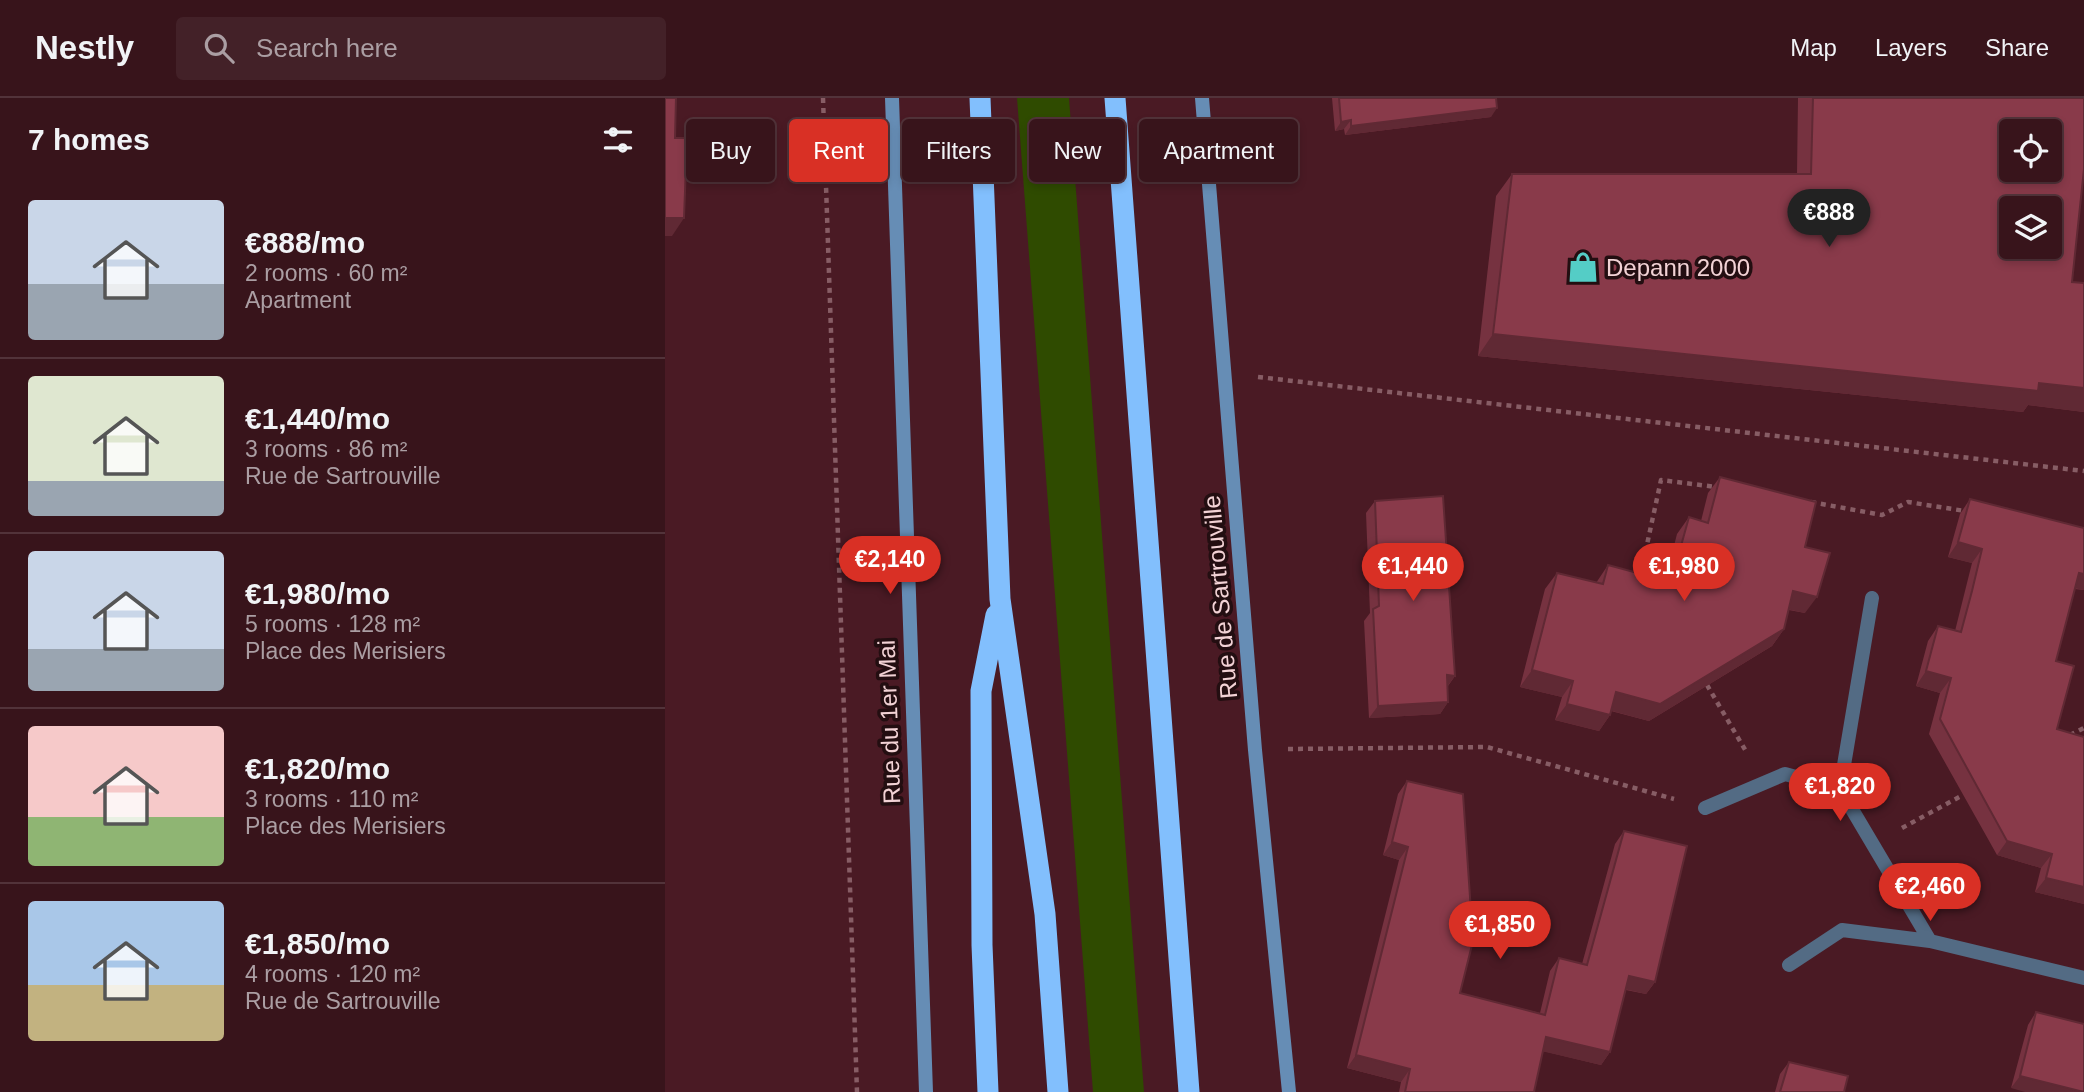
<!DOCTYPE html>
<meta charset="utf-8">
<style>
body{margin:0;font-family:Arial,sans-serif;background:#432128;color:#f1f3f6;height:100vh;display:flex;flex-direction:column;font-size:26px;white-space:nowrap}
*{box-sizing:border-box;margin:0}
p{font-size:23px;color:#ab9ea3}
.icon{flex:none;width:38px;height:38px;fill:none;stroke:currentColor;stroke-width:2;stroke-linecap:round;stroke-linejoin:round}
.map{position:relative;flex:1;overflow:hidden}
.drawer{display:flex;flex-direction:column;background:#38141b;width:665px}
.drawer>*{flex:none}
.top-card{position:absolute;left:21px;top:21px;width:665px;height:63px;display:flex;gap:14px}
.buttons{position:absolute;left:1334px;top:21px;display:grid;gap:14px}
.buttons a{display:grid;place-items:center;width:63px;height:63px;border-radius:7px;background:#38141b;box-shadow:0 4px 10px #0003,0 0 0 2px #52333a;font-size:35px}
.price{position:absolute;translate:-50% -60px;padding:0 16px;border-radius:24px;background:#d93025;color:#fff;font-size:23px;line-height:46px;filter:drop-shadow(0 2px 4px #0008)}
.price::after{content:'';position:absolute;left:50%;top:42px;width:21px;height:16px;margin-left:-10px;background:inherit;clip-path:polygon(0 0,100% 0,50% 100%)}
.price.current{background:#222;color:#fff}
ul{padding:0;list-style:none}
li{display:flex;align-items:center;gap:21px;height:175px;padding:0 28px}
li+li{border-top:2px solid #52333a}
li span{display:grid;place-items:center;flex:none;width:196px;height:140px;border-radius:7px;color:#555}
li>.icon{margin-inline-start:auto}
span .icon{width:84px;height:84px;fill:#fffc;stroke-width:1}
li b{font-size:30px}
h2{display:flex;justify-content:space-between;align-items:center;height:84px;padding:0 28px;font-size:30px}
.pill{padding:0 24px;border-radius:7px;background:#38141b;box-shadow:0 4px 10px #0003,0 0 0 2px #52333a;font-size:24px;line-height:63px}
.pill.current{background:#d93025;color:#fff}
header{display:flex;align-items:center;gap:42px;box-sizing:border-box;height:98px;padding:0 35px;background:#38141b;border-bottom:2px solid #52333a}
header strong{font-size:33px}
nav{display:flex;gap:38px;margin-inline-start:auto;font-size:24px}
.search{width:490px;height:63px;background:#432128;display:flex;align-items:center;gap:18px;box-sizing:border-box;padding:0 24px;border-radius:7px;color:#ab9ea3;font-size:26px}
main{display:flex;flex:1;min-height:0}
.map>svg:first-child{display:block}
.green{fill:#2f4b00}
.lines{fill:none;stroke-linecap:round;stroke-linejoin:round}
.path{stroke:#875d65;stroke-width:4.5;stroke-dasharray:5 5;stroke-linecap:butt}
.service{stroke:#536b84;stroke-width:14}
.minor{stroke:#536b84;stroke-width:14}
.secondary{stroke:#668db5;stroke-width:14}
.motorway{stroke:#82bffd;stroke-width:21}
.wall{fill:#763240}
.shaded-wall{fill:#602934}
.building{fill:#893a4a;stroke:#602934;stroke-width:2;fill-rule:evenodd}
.labels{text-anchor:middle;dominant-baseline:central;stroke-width:7;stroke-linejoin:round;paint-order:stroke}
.poi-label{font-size:24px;fill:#f2d2d5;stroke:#230e11;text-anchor:start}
.street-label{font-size:24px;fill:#f2d2d5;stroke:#230e11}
</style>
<header>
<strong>Nestly</strong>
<div class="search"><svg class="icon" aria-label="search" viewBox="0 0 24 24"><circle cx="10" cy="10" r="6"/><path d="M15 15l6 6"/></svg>Search here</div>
<nav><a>Map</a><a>Layers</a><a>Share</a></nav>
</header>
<main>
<section class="drawer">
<h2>7 homes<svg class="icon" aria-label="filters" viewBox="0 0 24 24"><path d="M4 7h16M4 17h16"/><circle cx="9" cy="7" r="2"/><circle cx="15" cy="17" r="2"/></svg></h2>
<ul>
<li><span style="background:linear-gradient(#c9d6e8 60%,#9aa5b1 0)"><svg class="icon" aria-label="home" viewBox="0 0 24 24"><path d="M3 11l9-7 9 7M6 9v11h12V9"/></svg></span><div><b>€888/mo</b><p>2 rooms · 60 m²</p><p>Apartment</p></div></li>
<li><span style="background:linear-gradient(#dfe7d0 75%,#9aa5b1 0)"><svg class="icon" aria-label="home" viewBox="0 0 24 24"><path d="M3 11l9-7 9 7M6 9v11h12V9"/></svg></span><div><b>€1,440/mo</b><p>3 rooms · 86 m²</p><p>Rue de Sartrouville</p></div></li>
<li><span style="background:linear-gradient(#c9d6e8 70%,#9aa5b1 0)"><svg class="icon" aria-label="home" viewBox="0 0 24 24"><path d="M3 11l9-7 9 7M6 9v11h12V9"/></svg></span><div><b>€1,980/mo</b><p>5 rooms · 128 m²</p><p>Place des Merisiers</p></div></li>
<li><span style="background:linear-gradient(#f6c9c9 65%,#8fb573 0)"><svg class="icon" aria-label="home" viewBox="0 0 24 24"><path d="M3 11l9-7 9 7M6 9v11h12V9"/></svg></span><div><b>€1,820/mo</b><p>3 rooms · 110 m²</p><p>Place des Merisiers</p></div></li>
<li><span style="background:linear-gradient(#a9c7e8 60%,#c2b280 0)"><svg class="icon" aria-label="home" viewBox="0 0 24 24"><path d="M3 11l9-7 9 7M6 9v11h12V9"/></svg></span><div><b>€1,850/mo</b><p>4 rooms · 120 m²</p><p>Rue de Sartrouville</p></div></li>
</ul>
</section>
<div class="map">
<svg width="1419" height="994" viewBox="0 0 1419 994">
<rect width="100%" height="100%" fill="#4a1a24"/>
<path class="green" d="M 352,0 L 404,0 L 479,994 L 428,994 Z"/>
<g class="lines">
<path class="path" d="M 158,0 L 192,994
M 593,279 L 1419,373
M 1146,404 L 1217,417 L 1243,404 L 1300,413
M 986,482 L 978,465 L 996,382 L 1051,389
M 1042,587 L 1082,655
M 1405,637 L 1419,630
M 623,651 L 822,649 L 1009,701
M 1237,730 L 1298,697"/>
<path class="service" d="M 1175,691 L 1207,500"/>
<path class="minor" d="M 1040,710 L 1120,676 L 1175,691 L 1265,843
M 1124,867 L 1177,832 L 1265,843 L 1419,880"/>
<path class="secondary" d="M 227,0 L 261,994
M 537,0 L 590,652 L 624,994"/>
<path class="motorway" d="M 315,0 L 335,501 L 380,816 L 393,994
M 450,0 L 524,994
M 323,994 L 317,847 L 316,593 L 331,517"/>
</g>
<path class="wall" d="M 667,0 L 831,0 L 826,19 L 680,37 L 679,31 L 670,33 Z
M 1133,0 L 1419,0 L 1407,184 L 1419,185 L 1419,314 L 1363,307 L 1358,314 L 813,258 L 831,98 L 847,76 L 1132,76 Z
M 1055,379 L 1140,449 L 1140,515 L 1124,512 L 1119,531 L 1107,548 L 984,623 L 946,613 L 945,617 L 934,633 L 890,622 L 897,599 L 855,589 L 880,491 L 892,475 L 931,485 L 943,467 L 1000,483 L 1012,436 L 1024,419 L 1036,423 L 1043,395 Z
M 1305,401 L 1419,430 L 1419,492 L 1410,491 L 1391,563 L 1392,631 L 1419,639 L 1419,806 L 1370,794 L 1376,770 L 1332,757 L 1264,636 L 1275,595 L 1251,588 L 1263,543 L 1273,528 L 1290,533 L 1307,465 L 1283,459 L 1295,416 Z
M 710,403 L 790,578 L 783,588 L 783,604 L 775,616 L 704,620 L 699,523 L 705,515 L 701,415 Z
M 742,683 L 795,895 L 875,915 L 885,873 L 894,860 L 917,866 L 950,746 L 959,733 L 990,884 L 981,896 L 961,892 L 945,954 L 936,967 L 878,953 L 869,994 L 734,994 L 736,984 L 682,970 L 734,762 L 718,757 L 733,696 Z
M 1371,914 L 1419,926 L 1346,990 L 1363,927 Z
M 1124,964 L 1179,994 L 1110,994 L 1115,976 Z"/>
<path class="shaded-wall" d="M 832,10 L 826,19 L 680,37 L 686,28 Z
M 686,22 L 679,31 L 670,33 L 676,24 Z
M 0,120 L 19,120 L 7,138 L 0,138 Z
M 828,236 L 1374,285 L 1419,290 L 1419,314 L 1363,307 L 1358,314 L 813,258 Z
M 1293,444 L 1317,451 L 1307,465 L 1283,459 Z
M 1414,475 L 1419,476 L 1419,492 L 1404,489 Z
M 1128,493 L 1152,499 L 1140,515 L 1117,510 Z
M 1119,531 L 1107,548 L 984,623 L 940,611 L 951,594 Z
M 867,572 L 908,583 L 897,599 L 855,589 Z
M 1261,573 L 1286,580 L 1275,595 L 1251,588 Z
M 782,577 L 790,578 L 781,590 Z
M 783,604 L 775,616 L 704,620 L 713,608 Z
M 902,606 L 945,617 L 934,633 L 890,622 Z
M 1342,743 L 1387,756 L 1376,770 L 1332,757 Z
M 727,744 L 743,749 L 734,762 L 718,757 Z
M 1381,780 L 1419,789 L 1419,806 L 1370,794 Z
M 964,878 L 990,884 L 981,896 L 955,890 Z
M 881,939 L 945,954 L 936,967 L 872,952 Z
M 691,957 L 745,971 L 736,984 L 682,970 Z
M 1355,978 L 1417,994 L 1360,994 L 1346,990 Z"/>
<path class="building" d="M 0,0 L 11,0 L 10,40 L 22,40 L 19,120 L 0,120 Z
M 674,0 L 831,0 L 832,10 L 686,28 L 686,22 L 676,24 Z
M 1148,0 L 1419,0 L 1419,71 L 1407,184 L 1419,185 L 1419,290 L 1374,285 L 1373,293 L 828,236 L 847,76 L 1146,76 ZM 1346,33 L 1384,33 L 1384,72 L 1346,72 ZM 1346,110 L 1384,110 L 1384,149 L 1346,149 Z
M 1055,379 L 1151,404 L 1140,449 L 1165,455 L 1152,499 L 1128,493 L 1119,531 L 995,606 L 951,594 L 945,617 L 902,606 L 908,583 L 867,572 L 892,475 L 938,486 L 943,467 L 1006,484 L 1024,419 L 1043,425 Z
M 778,398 L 790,578 L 782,577 L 783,604 L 713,608 L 708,511 L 714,508 L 710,403 Z
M 1305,401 L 1419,430 L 1419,476 L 1414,475 L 1391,563 L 1409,568 L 1392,631 L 1419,639 L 1419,789 L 1381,780 L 1387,756 L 1342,743 L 1275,621 L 1286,580 L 1261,573 L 1273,528 L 1296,534 L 1307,493 L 1317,451 L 1293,444 Z
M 742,683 L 798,696 L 808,843 L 795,895 L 880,917 L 894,860 L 922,867 L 959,733 L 1022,748 L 990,884 L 964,878 L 945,954 L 881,939 L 869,994 L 740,994 L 745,971 L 691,957 L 743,749 L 727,744 Z
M 1371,914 L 1419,926 L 1419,994 L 1355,978 Z
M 1124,964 L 1183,978 L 1179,994 L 1115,994 Z"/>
<defs>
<symbol id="shop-bare" viewBox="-9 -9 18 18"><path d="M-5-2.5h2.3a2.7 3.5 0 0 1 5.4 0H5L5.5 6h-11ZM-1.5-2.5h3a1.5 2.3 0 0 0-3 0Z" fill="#54cdc6" stroke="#230e11" stroke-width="2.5" paint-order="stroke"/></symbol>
</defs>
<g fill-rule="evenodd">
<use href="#shop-bare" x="896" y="147" width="44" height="44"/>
</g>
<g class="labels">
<g class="poi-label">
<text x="941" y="169">Depann 2000</text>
</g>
<g class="street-label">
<text transform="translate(555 499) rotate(-95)">Rue de Sartrouville</text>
<text transform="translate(224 624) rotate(-92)">Rue du 1er Mai</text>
</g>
</g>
</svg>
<div class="buttons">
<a><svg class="icon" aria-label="locate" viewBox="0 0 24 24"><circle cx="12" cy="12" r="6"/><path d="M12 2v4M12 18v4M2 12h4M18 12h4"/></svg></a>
<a><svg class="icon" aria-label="layers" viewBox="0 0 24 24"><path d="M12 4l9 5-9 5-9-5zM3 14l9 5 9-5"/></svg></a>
</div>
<b class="price current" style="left:1164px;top:151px">€888</b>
<b class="price" style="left:225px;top:498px">€2,140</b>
<b class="price" style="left:748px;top:505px">€1,440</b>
<b class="price" style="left:1019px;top:505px">€1,980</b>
<b class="price" style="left:1175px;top:725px">€1,820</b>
<b class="price" style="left:1265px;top:825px">€2,460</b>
<b class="price" style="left:835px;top:863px">€1,850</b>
<div class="top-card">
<a class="pill">Buy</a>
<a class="pill current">Rent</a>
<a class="pill">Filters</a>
<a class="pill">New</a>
<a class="pill">Apartment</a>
</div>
</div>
</main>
